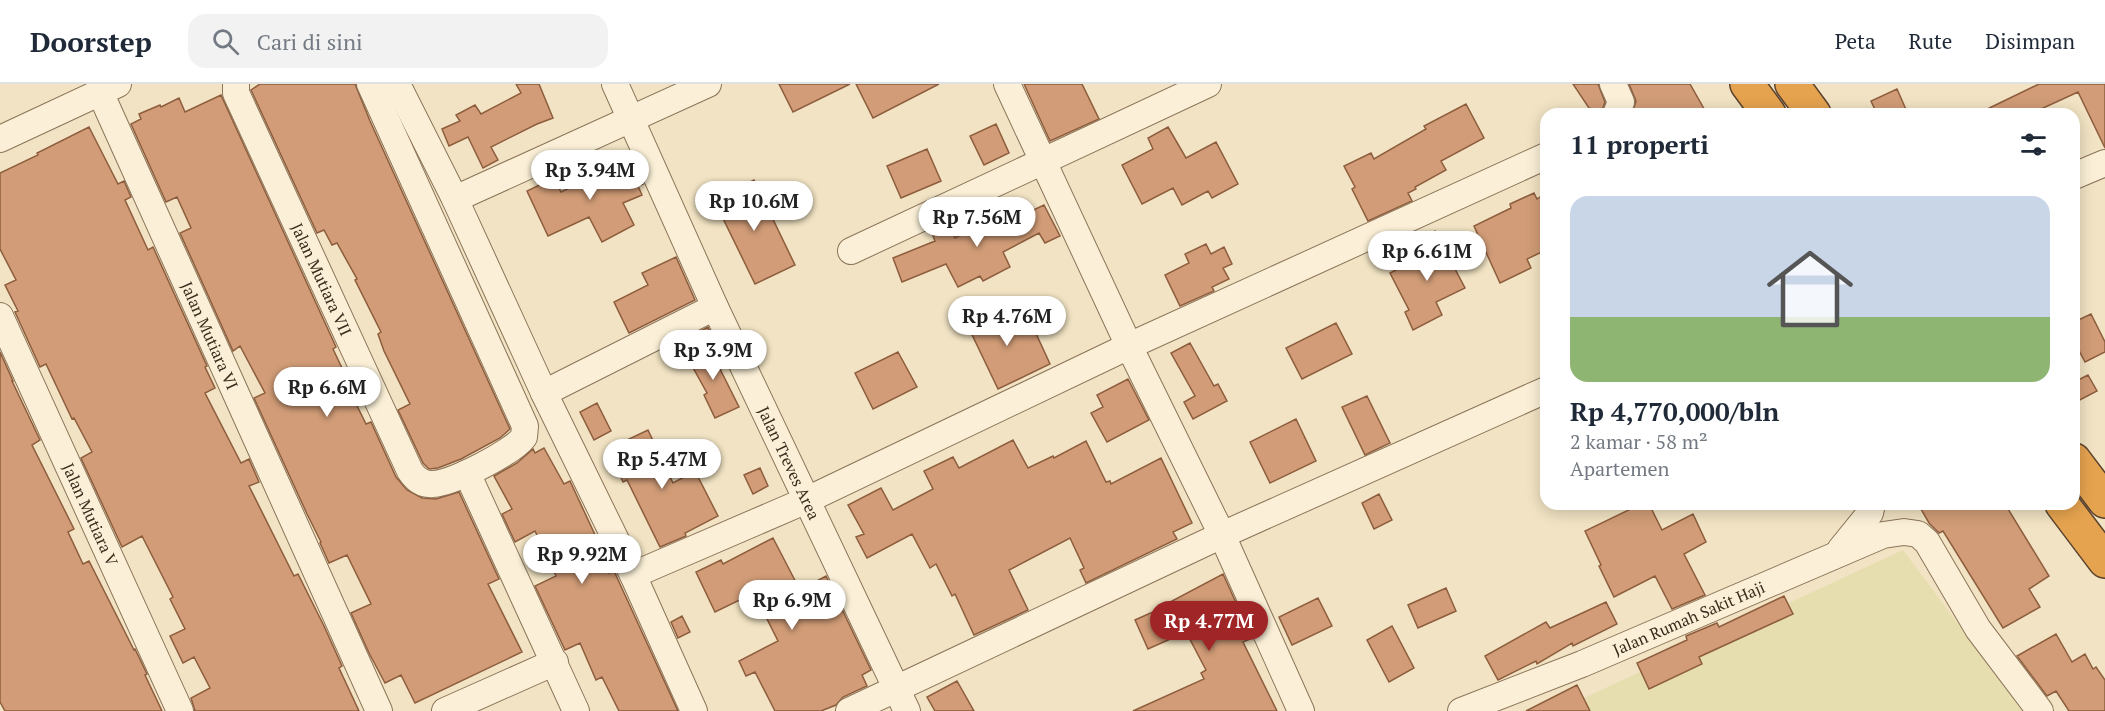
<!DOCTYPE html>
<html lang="id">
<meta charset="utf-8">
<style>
body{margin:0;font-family:"PT Serif",serif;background:#f2f2f3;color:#1f2937;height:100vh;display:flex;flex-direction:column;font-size:22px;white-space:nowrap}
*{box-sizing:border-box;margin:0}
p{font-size:20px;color:#747a83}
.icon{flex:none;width:33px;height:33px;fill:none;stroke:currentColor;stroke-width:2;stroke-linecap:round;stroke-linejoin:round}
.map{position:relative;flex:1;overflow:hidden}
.panel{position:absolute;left:1540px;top:24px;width:540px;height:402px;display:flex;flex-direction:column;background:#fff;border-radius:18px;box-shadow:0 3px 15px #0003}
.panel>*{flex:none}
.price{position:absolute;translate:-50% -51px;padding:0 14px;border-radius:21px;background:#fff;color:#222;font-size:20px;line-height:39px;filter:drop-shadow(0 2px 3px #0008)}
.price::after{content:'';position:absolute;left:50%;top:36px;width:18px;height:14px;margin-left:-9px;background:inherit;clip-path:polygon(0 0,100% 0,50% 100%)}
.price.on{background:#9f2526;color:#fff}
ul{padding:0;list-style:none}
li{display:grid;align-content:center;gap:12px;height:318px;padding:0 30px}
li span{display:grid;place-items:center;height:186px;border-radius:18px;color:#555}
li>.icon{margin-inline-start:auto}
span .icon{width:108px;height:108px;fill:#fffc;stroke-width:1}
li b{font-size:26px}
h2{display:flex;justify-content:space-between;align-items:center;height:72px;padding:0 30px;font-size:26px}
header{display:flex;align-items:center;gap:36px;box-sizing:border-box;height:84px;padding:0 30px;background:#fff;border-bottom:2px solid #e0e1e3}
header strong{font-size:28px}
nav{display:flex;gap:33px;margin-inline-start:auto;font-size:21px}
.search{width:420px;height:54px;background:#f2f2f3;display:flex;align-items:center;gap:15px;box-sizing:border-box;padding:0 21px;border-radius:18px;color:#747a83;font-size:22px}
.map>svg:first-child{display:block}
.farmland{fill:#e7deb0}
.building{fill:#d19c77;stroke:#8d5d3d;stroke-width:1.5}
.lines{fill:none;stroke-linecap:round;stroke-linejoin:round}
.street-casing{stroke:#8c7459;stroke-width:28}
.highway-casing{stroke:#5a422d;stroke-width:36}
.street{stroke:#fbf0d7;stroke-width:26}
.highway{stroke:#e5a34f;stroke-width:33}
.labels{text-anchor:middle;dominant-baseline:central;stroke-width:6;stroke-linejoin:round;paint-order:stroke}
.street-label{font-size:16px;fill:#3b2c1e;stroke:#f8edd3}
</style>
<header>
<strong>Doorstep</strong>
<div class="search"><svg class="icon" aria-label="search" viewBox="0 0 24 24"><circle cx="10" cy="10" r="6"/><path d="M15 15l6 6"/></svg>Cari di sini</div>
<nav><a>Peta</a><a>Rute</a><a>Disimpan</a></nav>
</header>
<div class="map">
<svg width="2105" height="627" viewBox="0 0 2105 627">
<rect width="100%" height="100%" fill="#f1e3c3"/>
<path class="farmland" d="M 1903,466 L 2023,627 L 1556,627 Z"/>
<path class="building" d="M 260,0 L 355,0 L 370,37 L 510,345 L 500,354 L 461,375 L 438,384 L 429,385 L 423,379 L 398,326 L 410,320 L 384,267 L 378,250 L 381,248 L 355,196 L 357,195 L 337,159 L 332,161 L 324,146 L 317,149 L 251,6 Z
M 516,0 L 539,0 L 553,34 L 537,40 L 491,63 L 498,76 L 483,84 L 468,53 L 449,62 L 442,45 L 460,37 L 456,31 L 475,21 L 481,30 L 521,9 Z
M 779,0 L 850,0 L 793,28 Z
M 856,0 L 939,0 L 873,34 Z
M 1024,0 L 1082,0 L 1099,35 L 1050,57 Z
M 1573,0 L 1598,0 L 1605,18 L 1601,30 L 1593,30 Z
M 1629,0 L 1690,0 L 1707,30 L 1632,30 L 1636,17 Z
M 2039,0 L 2105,0 L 2105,64 L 2078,8 L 2030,30 L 1977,30 Z
M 1897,5 L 1908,30 L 1877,30 L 1871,17 Z
M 221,11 L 336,263 L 333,265 L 342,284 L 339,285 L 366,340 L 371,338 L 396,393 L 407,406 L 422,414 L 436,415 L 459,408 L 499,495 L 488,500 L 522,568 L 415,619 L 401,591 L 385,599 L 369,569 L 351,529 L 371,520 L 347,471 L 329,479 L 320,459 L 321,458 L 307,430 L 254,314 L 265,309 L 240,262 L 233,267 L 180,149 L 191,144 L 177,113 L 166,118 L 131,40 L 141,35 L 139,30 L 160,21 L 161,23 L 179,14 L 185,28 Z
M 1466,20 L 1484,54 L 1441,77 L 1446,86 L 1415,103 L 1416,105 L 1408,109 L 1412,117 L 1368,137 L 1352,105 L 1355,103 L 1344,82 L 1371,69 L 1374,75 L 1426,45 L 1424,42 Z
M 996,40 L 1009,69 L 984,81 L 970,52 Z
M 89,43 L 118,100 L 124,97 L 131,113 L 125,116 L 148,166 L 153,163 L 207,282 L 205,283 L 215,304 L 205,309 L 241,379 L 249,375 L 259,398 L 249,402 L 294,492 L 298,490 L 324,542 L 342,582 L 339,584 L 359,627 L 195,627 L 191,614 L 210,604 L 194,573 L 183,579 L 170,552 L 185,545 L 170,515 L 173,513 L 142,452 L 122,463 L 81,374 L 92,368 L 74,334 L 72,335 L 46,280 L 40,283 L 15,228 L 18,227 L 5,201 L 16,196 L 0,165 L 0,89 L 38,71 L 37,69 Z
M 1168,43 L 1186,74 L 1216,58 L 1238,100 L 1212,114 L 1208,107 L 1182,121 L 1173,104 L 1142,120 L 1122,81 L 1153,65 L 1148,54 Z
M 927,65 L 941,97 L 901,114 L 887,82 Z
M 632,74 L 643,100 L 638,102 L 642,111 L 623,119 L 634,141 L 602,158 L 589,133 L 548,152 L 527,107 L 554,94 L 561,108 Z
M 754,96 L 795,181 L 755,200 L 714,116 Z
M 1534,109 L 1537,115 L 1546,109 L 1546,166 L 1527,175 L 1531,184 L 1500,199 L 1474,142 L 1511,124 L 1510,120 Z
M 1044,121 L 1060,152 L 1045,159 L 1039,149 L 1003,168 L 1010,183 L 983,197 L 980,192 L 958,203 L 946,180 L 902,198 L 893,174 L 935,157 L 933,152 L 951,144 L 955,154 L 986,137 L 989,142 L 1023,125 L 1025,130 Z
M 1435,147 L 1465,204 L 1436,218 L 1442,231 L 1413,246 L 1405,228 L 1409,226 L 1390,189 L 1428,169 L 1421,155 Z
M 1206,160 L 1211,170 L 1224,163 L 1232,180 L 1223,184 L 1229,195 L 1212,203 L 1214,207 L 1180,222 L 1165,191 L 1189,179 L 1185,170 Z
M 676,173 L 695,216 L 629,249 L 614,218 L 648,201 L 642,189 Z
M 991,223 L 1000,242 L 1027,230 L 1050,280 L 998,305 L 965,236 Z
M 2091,230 L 2105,258 L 2105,268 L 2085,278 L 2074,257 L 2074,238 Z
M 1336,239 L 1352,270 L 1302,295 L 1286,264 Z
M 708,243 L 713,254 L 702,261 L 695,250 Z
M 707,259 L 739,323 L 715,334 L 704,311 L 707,309 L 686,271 Z
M 1190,259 L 1214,302 L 1218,300 L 1227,317 L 1193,335 L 1184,318 L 1195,312 L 1171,269 Z
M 0,268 L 13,297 L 12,297 L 40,356 L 32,361 L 74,445 L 68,448 L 83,480 L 89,477 L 134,566 L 135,565 L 147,590 L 145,591 L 162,627 L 5,627 L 0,618 Z
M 898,268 L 917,303 L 873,325 L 855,289 Z
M 2088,291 L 2097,307 L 2074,319 L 2074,298 Z
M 1128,295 L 1149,336 L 1107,358 L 1091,329 L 1103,323 L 1097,311 Z
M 1367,312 L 1390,359 L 1365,371 L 1342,323 Z
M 597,319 L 611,347 L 594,356 L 580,328 Z
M 1296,335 L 1316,377 L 1270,399 L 1250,358 Z
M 648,346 L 673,399 L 695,387 L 718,432 L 685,449 L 686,452 L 660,463 L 627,396 L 623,398 L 608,365 Z
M 1013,356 L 1028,384 L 1053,372 L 1054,374 L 1086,357 L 1106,398 L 1110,397 L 1111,400 L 1161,374 L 1192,439 L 1173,448 L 1177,455 L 1086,499 L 1080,486 L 1084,484 L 1070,454 L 1009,486 L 1028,526 L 974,551 L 955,510 L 952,512 L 936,480 L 930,484 L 912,450 L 867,474 L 856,453 L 864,450 L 848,421 L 881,404 L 893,426 L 933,405 L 924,387 L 953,373 L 959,384 Z
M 544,364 L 564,400 L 570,397 L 596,453 L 592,455 L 609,489 L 614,487 L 678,627 L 619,627 L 602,593 L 596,596 L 580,559 L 565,566 L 535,502 L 556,492 L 535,447 L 515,458 L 502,430 L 512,425 L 494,392 L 517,379 L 533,365 L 535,369 Z
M 760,384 L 768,402 L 753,410 L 744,391 Z
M 1379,410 L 1392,436 L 1374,445 L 1362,419 Z
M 1641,420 L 1649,420 L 1662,446 L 1693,430 L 1706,458 L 1684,470 L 1705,511 L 1672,525 L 1655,492 L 1614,513 L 1599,482 L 1601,481 L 1585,447 Z
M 1918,420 L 2005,420 L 2049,492 L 2029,505 L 2040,523 L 2003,544 L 1943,447 L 1939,449 L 1929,439 Z
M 773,454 L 800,506 L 826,492 L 871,586 L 862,591 L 867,602 L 843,613 L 836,621 L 821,627 L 775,627 L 755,588 L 746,592 L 739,577 L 778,557 L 754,509 L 715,528 L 696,488 L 721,476 L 723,480 Z
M 1223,490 L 1252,554 L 1243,558 L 1277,627 L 1133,627 L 1204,595 L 1201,589 L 1206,586 L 1186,548 L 1148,565 L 1135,536 L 1171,520 L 1170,518 Z
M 1446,504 L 1456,527 L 1418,544 L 1408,521 Z
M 1784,512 L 1793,530 L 1699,573 L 1702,580 L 1649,605 L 1637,579 L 1687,556 L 1686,552 L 1717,539 L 1719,543 Z
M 1318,514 L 1332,542 L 1292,561 L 1279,533 Z
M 1606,518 L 1617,540 L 1573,562 L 1572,559 L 1537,580 L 1536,577 L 1498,596 L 1485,572 L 1546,538 L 1550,544 Z
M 682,532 L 690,548 L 678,554 L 671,538 Z
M 1392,542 L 1414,584 L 1389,598 L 1367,556 Z
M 2056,550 L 2072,578 L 2085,570 L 2093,585 L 2096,583 L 2105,596 L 2105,627 L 2069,627 L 2056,607 L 2047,612 L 2017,572 Z
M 957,597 L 974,627 L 935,627 L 927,613 Z
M 1577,601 L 1590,627 L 1526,627 Z"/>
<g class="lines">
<defs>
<g id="street">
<path id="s1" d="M 236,0 L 236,9 L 410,387 C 416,396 423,401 433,400 C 453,399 513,368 524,353 L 525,342 L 370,0"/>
<path d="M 397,0 L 455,115 L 544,309 L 633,491 L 694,627"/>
<path id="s2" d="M 615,0 L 715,223 L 907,627"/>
<path d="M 1007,0 L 1129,262 L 1222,451 L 1301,627"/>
<path d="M 1613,0 L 1621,18 L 1616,30"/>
<path id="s3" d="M 100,8 L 379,627"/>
<path d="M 0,55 L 118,0"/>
<path d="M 2074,92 L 2105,79"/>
<path d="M 455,115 L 708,0"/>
<path d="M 851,167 L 1208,0"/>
<path id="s4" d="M 0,232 L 180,627"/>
<path d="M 544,309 L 715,223"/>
<path d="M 467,389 L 576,627"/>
<path d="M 1840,466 L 1870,429 L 1872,420"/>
<path d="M 633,491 L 807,416 L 1129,262 L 1546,72"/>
<path d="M 445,627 L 555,578"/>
<path d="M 849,627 L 1222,451 L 1546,306"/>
<path id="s5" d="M 1461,627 L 1582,580 L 1883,451 L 1904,448 L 1918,450 L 1927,458 L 1978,545 L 2040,627"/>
</g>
<path id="highway" d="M 1747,0 L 1769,30
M 1792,0 L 1814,30
M 2074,376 L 2105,417
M 2062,420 L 2105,477"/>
</defs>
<use href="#street" class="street-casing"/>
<use href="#highway" class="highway-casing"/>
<use href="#street" class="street"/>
<use href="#highway" class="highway"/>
</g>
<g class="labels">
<g class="street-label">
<text stroke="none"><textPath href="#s1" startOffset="214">Jalan Mutiara VII</textPath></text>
<text stroke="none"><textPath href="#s3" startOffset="267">Jalan Mutiara VI</textPath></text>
<text stroke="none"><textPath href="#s2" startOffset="417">Jalan Treves Area</textPath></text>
<text stroke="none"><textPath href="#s4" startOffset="218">Jalan Mutiara V</textPath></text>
<text stroke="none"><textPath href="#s5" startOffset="246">Jalan Rumah Sakit Haji</textPath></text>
</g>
</g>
</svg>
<b class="price" style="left:590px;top:117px">Rp 3.94M</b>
<b class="price" style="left:754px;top:148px">Rp 10.6M</b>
<b class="price" style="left:977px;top:164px">Rp 7.56M</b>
<b class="price" style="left:1427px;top:198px">Rp 6.61M</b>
<b class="price" style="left:1007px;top:263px">Rp 4.76M</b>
<b class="price" style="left:713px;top:297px">Rp 3.9M</b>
<b class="price" style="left:327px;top:334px">Rp 6.6M</b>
<b class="price" style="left:662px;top:406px">Rp 5.47M</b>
<b class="price" style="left:582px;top:501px">Rp 9.92M</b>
<b class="price" style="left:792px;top:547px">Rp 6.9M</b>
<b class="price on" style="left:1209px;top:568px">Rp 4.77M</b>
<section class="panel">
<h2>11 properti<svg class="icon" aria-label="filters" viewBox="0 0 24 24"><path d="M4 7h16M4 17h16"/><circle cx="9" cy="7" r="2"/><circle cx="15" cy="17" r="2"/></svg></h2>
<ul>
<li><span style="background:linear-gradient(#c9d6e8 65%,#8fb573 0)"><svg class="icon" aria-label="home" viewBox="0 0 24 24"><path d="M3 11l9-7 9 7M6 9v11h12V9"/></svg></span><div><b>Rp 4,770,000/bln</b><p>2 kamar · 58 m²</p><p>Apartemen</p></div></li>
</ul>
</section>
</div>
